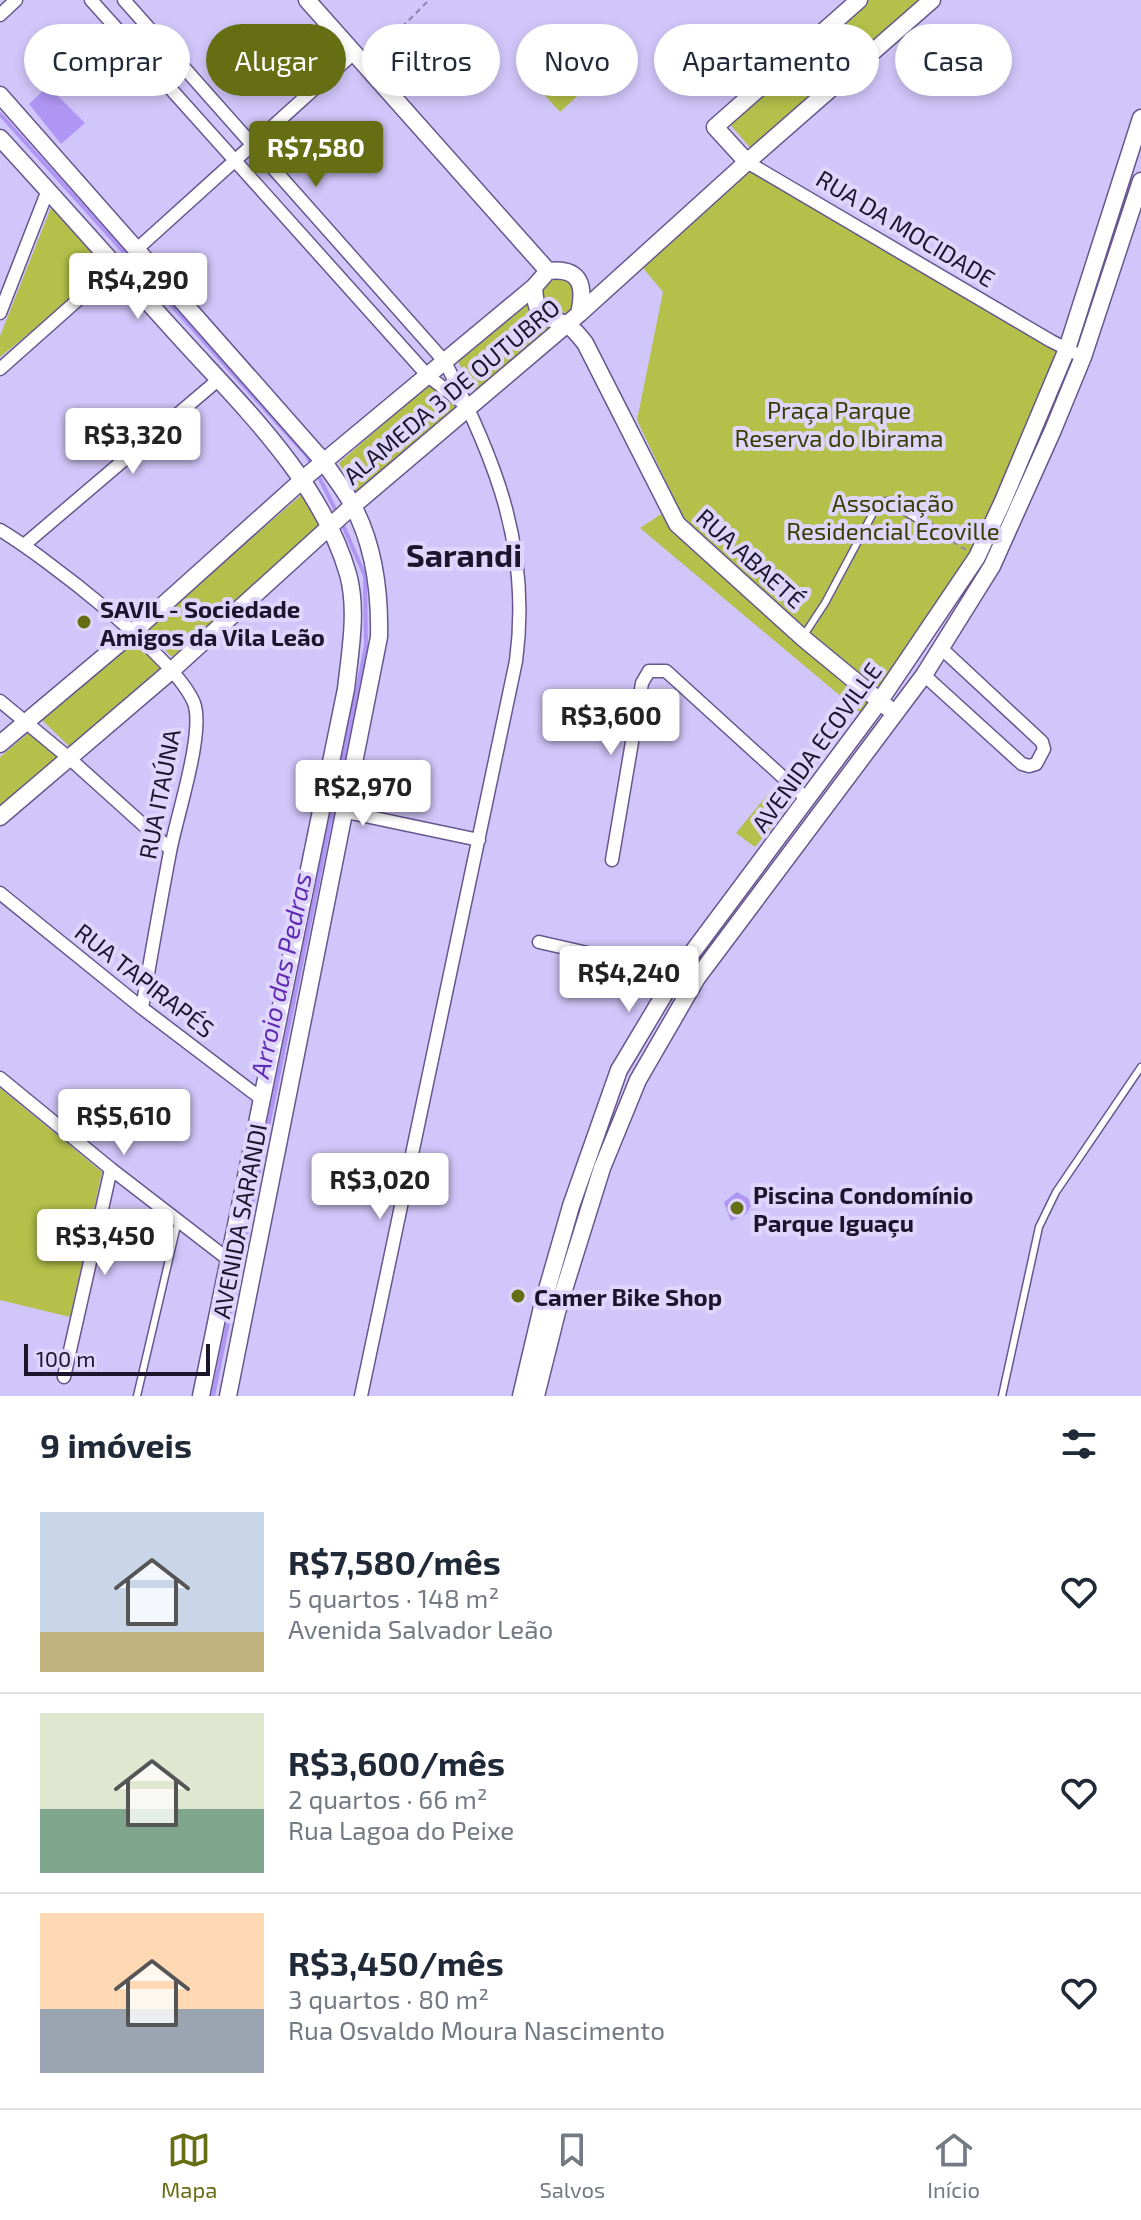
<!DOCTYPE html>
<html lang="pt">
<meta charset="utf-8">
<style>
body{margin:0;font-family:"Exo 2",sans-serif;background:#f6f6f7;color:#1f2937;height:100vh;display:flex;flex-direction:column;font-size:30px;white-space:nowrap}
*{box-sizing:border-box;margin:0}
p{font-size:26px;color:#747a83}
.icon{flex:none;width:44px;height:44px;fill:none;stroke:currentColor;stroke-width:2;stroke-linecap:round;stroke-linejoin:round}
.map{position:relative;height:1396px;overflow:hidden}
.details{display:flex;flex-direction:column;background:#fff;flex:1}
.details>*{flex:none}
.top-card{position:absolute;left:24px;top:24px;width:1094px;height:72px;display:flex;gap:16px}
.scale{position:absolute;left:24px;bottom:20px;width:186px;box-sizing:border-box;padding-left:8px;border:4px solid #1c162d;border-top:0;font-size:22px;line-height:28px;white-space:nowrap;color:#1c162d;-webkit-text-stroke:6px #ded6fc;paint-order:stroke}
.price{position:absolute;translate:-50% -68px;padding:0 18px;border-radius:8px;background:#fff;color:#222;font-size:26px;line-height:52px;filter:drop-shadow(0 2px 4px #0008)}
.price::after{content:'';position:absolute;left:50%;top:48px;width:24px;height:18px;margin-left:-12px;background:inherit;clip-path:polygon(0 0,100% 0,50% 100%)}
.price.on{background:#666e14;color:#fff}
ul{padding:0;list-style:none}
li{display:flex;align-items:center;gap:24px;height:200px;padding:0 40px}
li+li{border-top:2px solid #e0e1e3}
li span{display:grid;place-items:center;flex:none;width:224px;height:160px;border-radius:0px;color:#555}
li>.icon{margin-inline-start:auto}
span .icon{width:96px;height:96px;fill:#fffc;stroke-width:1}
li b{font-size:34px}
h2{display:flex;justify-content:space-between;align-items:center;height:96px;padding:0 40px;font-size:34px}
.tag{padding:0 28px;border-radius:36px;background:#fff;box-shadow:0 4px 12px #0003;font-size:28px;line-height:72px}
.tag.on{background:#666e14;color:#fff}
.dock{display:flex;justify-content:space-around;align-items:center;height:112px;border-top:2px solid #e0e1e3;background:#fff;font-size:22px;color:#747a83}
.dock a{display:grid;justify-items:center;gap:4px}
.dock .on{color:#666e14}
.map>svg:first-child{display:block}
.green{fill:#b4c04a}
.water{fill:#af96f4}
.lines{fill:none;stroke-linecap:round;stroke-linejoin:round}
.stream{stroke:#af96f4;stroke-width:4}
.service-casing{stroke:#66578f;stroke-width:9}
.minor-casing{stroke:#66578f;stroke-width:15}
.tertiary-casing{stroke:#66578f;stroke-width:19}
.path{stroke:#8e85ad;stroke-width:2;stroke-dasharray:6 4;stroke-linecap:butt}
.service{stroke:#fff;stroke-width:6}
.minor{stroke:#fff;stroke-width:12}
.tertiary{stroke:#fff;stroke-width:16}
.poi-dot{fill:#666e14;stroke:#ded6fc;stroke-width:3}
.labels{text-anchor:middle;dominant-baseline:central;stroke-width:8;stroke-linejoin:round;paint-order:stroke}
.street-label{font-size:24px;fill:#1c162d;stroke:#ded6fc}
.park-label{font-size:24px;fill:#393e00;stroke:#ded6fc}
.poi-label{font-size:24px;font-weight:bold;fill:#1c162d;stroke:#ded6fc;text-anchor:start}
.water-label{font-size:26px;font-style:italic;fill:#602ab2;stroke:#ded6fc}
.district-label{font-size:32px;font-weight:bold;fill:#1c162d;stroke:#ded6fc}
</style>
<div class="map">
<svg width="1141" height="1396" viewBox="0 0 1141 1396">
<rect width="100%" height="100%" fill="#d1c6f9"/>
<path class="green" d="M 869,0 L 920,0 L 752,150 L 728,122 Z
M 551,53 L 584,90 L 560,112 L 527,76 Z
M 748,170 L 1058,351 L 973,554 L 862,714 L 640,528 L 672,507 L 681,513 L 637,420 L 663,292 L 643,268 Z
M 52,205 L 108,269 L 0,357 L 0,336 Z
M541 296a18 18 0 1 1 36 0a18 18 0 1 1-36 0Z
M 528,298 L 555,327 L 476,391 L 456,359 Z
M 431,382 L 456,408 L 360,493 L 353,490 L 339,463 Z
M 306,491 L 325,523 L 172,657 L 145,630 Z
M 135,641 L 162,666 L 70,747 L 42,720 Z
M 32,730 L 58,757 L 0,809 L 0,757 Z
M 777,783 L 794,798 L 755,847 L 736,833 Z
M 0,1088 L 102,1172 L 70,1317 L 0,1300 Z"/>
<path class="water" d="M 48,86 L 85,123 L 61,144 L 29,104 Z
M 737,1192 L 748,1198 L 751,1206 L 746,1214 L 731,1221 L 724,1202 Z"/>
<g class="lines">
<path class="stream" d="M 0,114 L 307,456 L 312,465
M 317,473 L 338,515
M 213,1396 L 366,646 L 365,576 L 342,523"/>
<defs>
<path id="service" d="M 804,635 L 825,603 L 879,502 L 888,501 L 935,530
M 137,1396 L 178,1221
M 1002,1396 L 1039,1227 L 1056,1192 L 1141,1067"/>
<path id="minor" d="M 91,0 L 428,376 L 463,403
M 124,0 L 445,362 C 496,460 531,549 516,661 L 361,1396
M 0,15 L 16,0
M 747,162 L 1051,341 L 1083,357
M 137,249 L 355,52
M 0,313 L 48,190
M 0,369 L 116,266
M 0,530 C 45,557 175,657 194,703 C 205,733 176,818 170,852 C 160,904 151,956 142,1008
M 24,545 L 218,380
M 924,675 L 1022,764 L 1029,766 L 1036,764 L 1044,749 L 1042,742 L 941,648
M 0,701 L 69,758 L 170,849
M 346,812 L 479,840
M 612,860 L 642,683 L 649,671 L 666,671 L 808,800
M 0,893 L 142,1008 L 263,1100
M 539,942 L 697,978
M 0,1078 L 111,1169 L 229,1260
M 64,1377 L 111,1169"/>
<path id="tertiary" d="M 307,0 L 548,271
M 0,95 L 324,462 C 333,476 344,489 352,504 C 374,544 380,592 379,637 L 228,1396
M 0,138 C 59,202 117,268 176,333 C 240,404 321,480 348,574 C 358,610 350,652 346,689 L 201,1396
M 747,162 L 715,127 L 859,0
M 548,271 C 582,267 585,287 579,314
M 534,287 C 536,318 541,314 565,324 C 573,327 580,337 585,343 L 677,524 L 803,638 L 888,708
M 0,744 L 132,633 L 309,474 L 534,287 L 548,271
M 0,817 L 171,671 L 348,510 L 579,314 L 747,162 L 932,0
M 521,1396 L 542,1307 L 571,1206 L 619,1070 L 677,973 L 879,702 L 977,557 L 1003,501 L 1067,349 L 1141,118
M 536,1396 L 557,1312 L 602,1168 L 638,1080 L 697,978 L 924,675 L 992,566 L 1053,430 L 1083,357 L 1141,181"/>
</defs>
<use href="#service" class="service-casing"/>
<use href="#minor" class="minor-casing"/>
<use href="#tertiary" class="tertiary-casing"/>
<path class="path" d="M 372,53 L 377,52 L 429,0
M 944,536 L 966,550"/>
<use href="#service" class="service"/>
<use href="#minor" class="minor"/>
<use href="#tertiary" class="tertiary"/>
</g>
<g class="poi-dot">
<circle cx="84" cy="622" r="8"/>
<circle cx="737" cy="1208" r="8"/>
<circle cx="518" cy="1296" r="8"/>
</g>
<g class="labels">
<g class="street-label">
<text transform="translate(906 228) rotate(31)">RUA DA MOCIDADE</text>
<text transform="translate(451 391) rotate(-40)">ALAMEDA 3 DE OUTUBRO</text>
<text transform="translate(751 558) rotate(42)">RUA ABAETÉ</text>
<text transform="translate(816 747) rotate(-54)">AVENIDA ECOVILLE</text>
<text transform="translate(159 794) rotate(-79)">RUA ITAÚNA</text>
<text transform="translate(145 980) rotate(38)">RUA TAPIRAPÉS</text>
<text transform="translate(239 1221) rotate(-79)">AVENIDA SARANDI</text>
</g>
<g class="park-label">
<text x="839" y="409">Praça Parque<tspan x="839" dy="28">Reserva do Ibirama</tspan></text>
<text x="893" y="502">Associação<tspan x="893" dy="28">Residencial Ecoville</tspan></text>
</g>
<g class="poi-label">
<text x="100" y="608">SAVIL - Sociedade<tspan x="100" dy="28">Amigos da Vila Leão</tspan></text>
<text x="753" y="1194">Piscina Condomínio<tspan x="753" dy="28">Parque Iguaçu</tspan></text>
<text x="534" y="1296">Camer Bike Shop</text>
</g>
<g class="water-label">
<text transform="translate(280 975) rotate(-78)">Arroio das Pedras</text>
</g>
<g class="district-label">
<text x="464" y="554">Sarandi</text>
</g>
</g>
</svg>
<div class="scale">100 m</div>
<b class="price on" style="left:316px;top:189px">R$7,580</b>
<b class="price" style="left:138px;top:321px">R$4,290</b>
<b class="price" style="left:133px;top:476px">R$3,320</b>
<b class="price" style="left:611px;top:757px">R$3,600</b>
<b class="price" style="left:363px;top:828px">R$2,970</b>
<b class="price" style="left:629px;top:1014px">R$4,240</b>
<b class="price" style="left:124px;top:1157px">R$5,610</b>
<b class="price" style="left:380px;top:1221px">R$3,020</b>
<b class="price" style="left:105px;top:1277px">R$3,450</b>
<div class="top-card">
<a class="tag">Comprar</a>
<a class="tag on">Alugar</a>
<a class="tag">Filtros</a>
<a class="tag">Novo</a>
<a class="tag">Apartamento</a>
<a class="tag">Casa</a>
</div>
</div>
<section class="details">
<h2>9 imóveis<svg class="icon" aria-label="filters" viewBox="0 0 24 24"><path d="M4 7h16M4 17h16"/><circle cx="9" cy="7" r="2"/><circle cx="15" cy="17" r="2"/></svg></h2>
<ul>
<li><span style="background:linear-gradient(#c9d6e8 75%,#c2b280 0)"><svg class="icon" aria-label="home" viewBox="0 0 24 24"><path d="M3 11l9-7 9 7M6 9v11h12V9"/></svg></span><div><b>R$7,580/mês</b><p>5 quartos · 148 m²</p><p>Avenida Salvador Leão</p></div><svg class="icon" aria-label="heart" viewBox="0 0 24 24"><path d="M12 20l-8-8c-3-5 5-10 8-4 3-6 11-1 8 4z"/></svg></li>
<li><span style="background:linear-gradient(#dfe7d0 60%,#7fa58c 0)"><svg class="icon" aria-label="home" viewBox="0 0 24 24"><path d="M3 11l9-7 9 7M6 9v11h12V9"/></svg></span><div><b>R$3,600/mês</b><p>2 quartos · 66 m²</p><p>Rua Lagoa do Peixe</p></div><svg class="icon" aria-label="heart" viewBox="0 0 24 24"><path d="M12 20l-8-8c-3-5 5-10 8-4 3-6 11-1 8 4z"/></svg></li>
<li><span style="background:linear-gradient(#ffd9b3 60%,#9aa5b1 0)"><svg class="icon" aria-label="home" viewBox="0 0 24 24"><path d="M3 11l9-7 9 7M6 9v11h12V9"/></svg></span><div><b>R$3,450/mês</b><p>3 quartos · 80 m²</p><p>Rua Osvaldo Moura Nascimento</p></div><svg class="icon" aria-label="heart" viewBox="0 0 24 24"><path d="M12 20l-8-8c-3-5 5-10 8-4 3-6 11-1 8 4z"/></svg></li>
</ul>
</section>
<nav class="dock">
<a class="on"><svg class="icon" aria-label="map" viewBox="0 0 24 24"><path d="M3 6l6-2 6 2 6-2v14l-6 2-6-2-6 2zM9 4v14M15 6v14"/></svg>Mapa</a>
<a><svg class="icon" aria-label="saved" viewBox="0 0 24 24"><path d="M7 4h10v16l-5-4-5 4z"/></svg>Salvos</a>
<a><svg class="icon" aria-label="home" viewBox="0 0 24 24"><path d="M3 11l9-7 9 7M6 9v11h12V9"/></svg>Início</a>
</nav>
